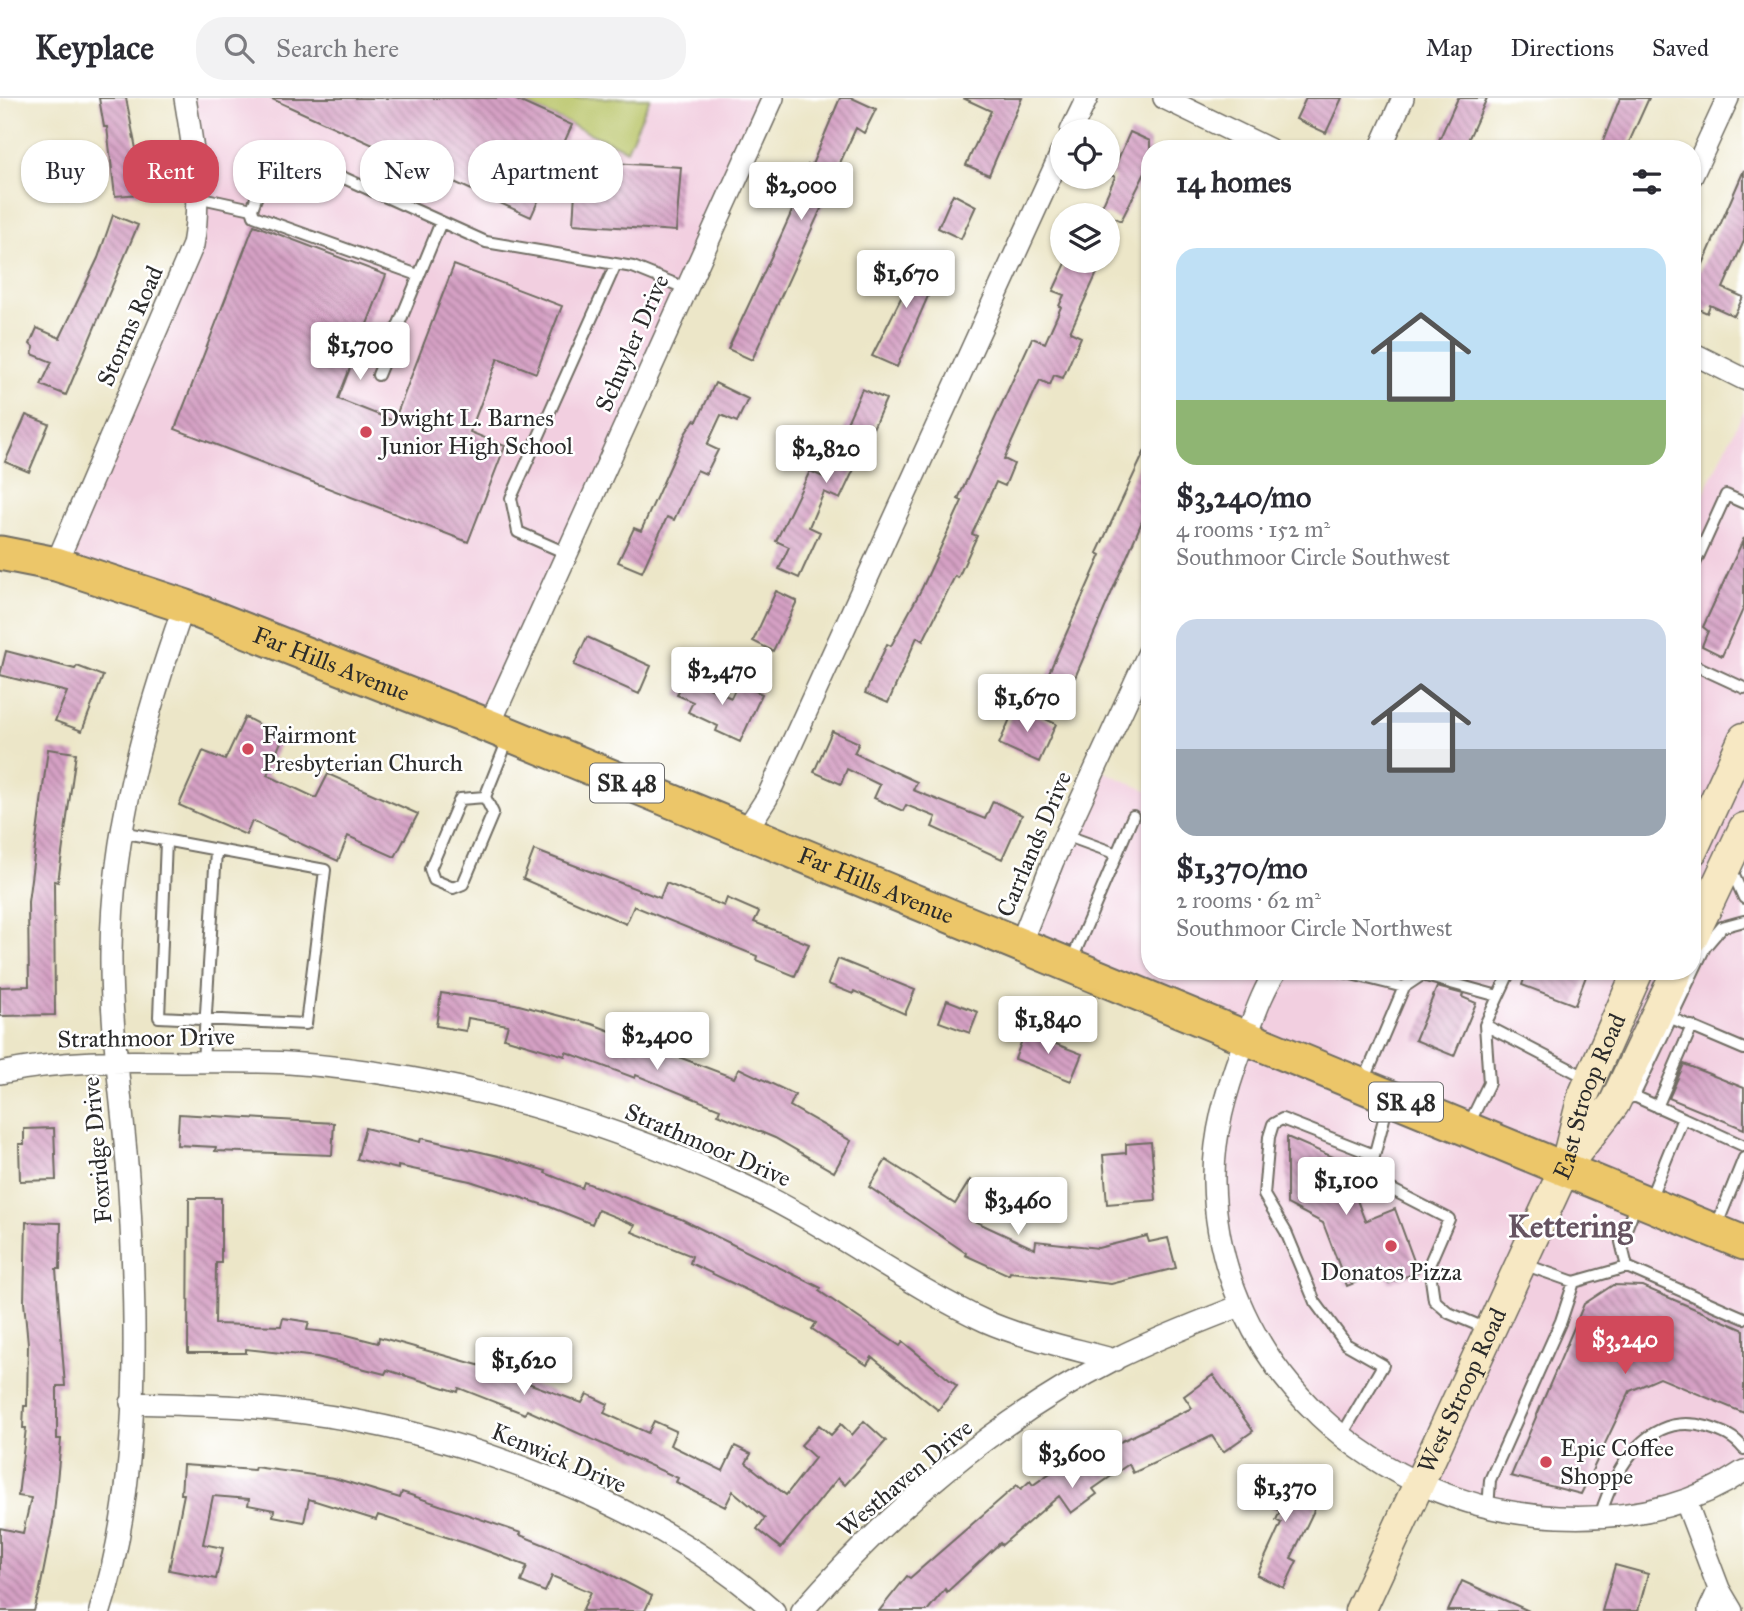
<!DOCTYPE html>
<meta charset="utf-8">
<style>
body{margin:0;font-family:"IM FELL Great Primer",serif;background:#f2f2f3;color:#2b2b33;height:100vh;display:flex;flex-direction:column;font-size:26px;white-space:nowrap}
*{box-sizing:border-box;margin:0}
p{font-size:23px;color:#7c7c81}
.icon{flex:none;width:38px;height:38px;fill:none;stroke:currentColor;stroke-width:2;stroke-linecap:round;stroke-linejoin:round}
.map{position:relative;flex:1;overflow:hidden}
.side{position:absolute;left:1141px;top:42px;width:560px;height:840px;display:flex;flex-direction:column;background:#fff;border-radius:28px;box-shadow:0 2px 5px #0004}
.side>*{flex:none}
.guide{position:absolute;left:21px;top:42px;width:665px;height:63px;display:flex;gap:14px}
.controls{position:absolute;left:1050px;top:21px;display:grid;gap:14px}
.controls a{display:grid;place-items:center;width:70px;height:70px;border-radius:50%;background:#fff;box-shadow:0 2px 5px #0004;font-size:35px}
.price{position:absolute;translate:-50% -60px;padding:0 16px;border-radius:7px;background:#fff;color:#222;font-size:23px;line-height:46px;filter:drop-shadow(0 2px 4px #0008)}
.price::after{content:'';position:absolute;left:50%;top:42px;width:21px;height:16px;margin-left:-10px;background:inherit;clip-path:polygon(0 0,100% 0,50% 100%)}
.price.on{background:#d1495b;color:#fff}
ul{padding:0;list-style:none}
li{display:grid;align-content:center;gap:14px;height:371px;padding:0 35px}
li span{display:grid;place-items:center;height:217px;border-radius:21px;color:#555}
li>.icon{margin-inline-start:auto}
span .icon{width:126px;height:126px;fill:#fffc;stroke-width:1}
li b{font-size:30px}
h2{display:flex;justify-content:space-between;align-items:center;height:84px;padding:0 35px;font-size:30px}
.tag{padding:0 24px;border-radius:28px;background:#fff;box-shadow:0 2px 5px #0004;font-size:24px;line-height:63px}
.tag.on{background:#d1495b;color:#fff}
header{display:flex;align-items:center;gap:42px;box-sizing:border-box;height:98px;padding:0 35px;background:#fff;border-bottom:2px solid #e1e1e2}
header strong{font-size:33px}
nav{display:flex;gap:38px;margin-inline-start:auto;font-size:24px}
.search{width:490px;height:63px;background:#f2f2f3;display:flex;align-items:center;gap:18px;box-sizing:border-box;padding:0 24px;border-radius:28px;color:#7c7c81;font-size:26px}
.map>svg:first-child{display:block}
.built{fill:#f2cfe0}
.pitch{fill:#b7c365;stroke:#717748;stroke-width:2}
.building{fill:url(#building-back-hatch)}
.lines{fill:none;stroke-linecap:round;stroke-linejoin:round}
.service-casing{stroke:#6f6c62;stroke-width:14}
.minor-casing{stroke:#6f6c62;stroke-width:24}
.secondary-casing{stroke:#6f6c62;stroke-width:33}
.primary-casing{stroke:#6f6c62;stroke-width:37}
.service{stroke:#fff;stroke-width:10}
.minor{stroke:#fff;stroke-width:21}
.secondary{stroke:#f7e8c3;stroke-width:30}
.primary{stroke:#ecc669;stroke-width:33}
.poi-dot{fill:#d1495b;stroke:#fff;stroke-width:2.5}
.labels{text-anchor:middle;dominant-baseline:central;stroke-width:5;stroke-linejoin:round;paint-order:stroke}
.shield{fill:#fff;stroke:#6b6b6b;stroke-width:2}
.shield-label{font-size:23px;font-weight:bold;fill:#2b2b2b}
.street-label{font-size:24px;fill:#2b2b2b;stroke:#fff}
.poi-label{font-size:24px;fill:#2b2b2b;stroke:#fff;text-anchor:start}
.district-label{font-size:32px;font-weight:bold;fill:#665461;stroke:#fff}
</style>
<header>
<strong>Keyplace</strong>
<div class="search"><svg class="icon" aria-label="search" viewBox="0 0 24 24"><circle cx="10" cy="10" r="6"/><path d="M15 15l6 6"/></svg>Search here</div>
<nav><a>Map</a><a>Directions</a><a>Saved</a></nav>
</header>
<div class="map">
<svg width="1744" height="1513" viewBox="0 0 1744 1513">
<defs>
<pattern id="building-back-hatch" width="6" height="6" patternUnits="userSpaceOnUse" patternTransform="scale(1.75)"><rect width="6" height="6" fill="#d5a0c4"/><path d="M-1 5l2 2M0 0l6 6M5-1l2 2" fill="none" stroke="#ad839f"/></pattern>
</defs>
<rect width="100%" height="100%" fill="#fff"/>
<filter id="ink" filterUnits="userSpaceOnUse"><feTurbulence type="fractalNoise" baseFrequency=".0143" numOctaves="2"/><feDisplacementMap in="SourceGraphic" scale="14" xChannelSelector="R" yChannelSelector="G"/><feConvolveMatrix kernelMatrix="1 2 1 2 8 2 1 2 1" color-interpolation-filters="sRGB"/></filter>
<filter id="wash" filterUnits="userSpaceOnUse"><feTurbulence type="fractalNoise" baseFrequency=".00686" numOctaves="4" result="noise"/><feDisplacementMap in="SourceGraphic" scale="28" xChannelSelector="R" yChannelSelector="G"/><feGaussianBlur stdDeviation="1.57" result="paint"/><feColorMatrix in="noise" values="0 0 0 0 0 0 0 0 0 0 0 0 0 0 0 0 0 1.4 0 .05"/><feComposite in="paint" operator="in"/></filter>
<g filter="url(#wash)">
<rect width="100%" height="100%" fill="#ece6c8"/>
<path class="built" d="M 185,0 L 773,0 L 489,628 L 56,466 L 193,147 Z
M 1744,312 L 1744,1373 L 1686,1404 L 1526,1418 L 1352,1347 L 1245,1219 L 1214,1082 L 1247,938 L 1020,847 L 1096,670 L 1150,694 L 1150,873 L 1692,873 L 1692,420 Z"/>
<path class="pitch" d="M 512,0 L 650,0 L 627,52 Z"/>
<g id="blocks">
<path class="building" d="M 99,0 L 126,0 L 136,51 L 141,96 L 115,98 L 107,29 L 104,29 Z
M 270,0 L 512,0 L 572,27 L 531,119 Z
M 840,0 L 852,0 L 876,11 L 864,35 L 856,30 L 834,78 L 842,81 L 832,104 L 825,102 L 752,262 L 728,251 L 779,142 L 802,91 L 799,90 L 808,67 L 811,69 Z
M 963,0 L 1022,0 L 989,77 L 966,67 L 991,13 Z
M 1306,0 L 1342,0 L 1326,35 L 1296,21 Z
M 1458,0 L 1487,0 L 1464,51 L 1435,51 Z
M 1620,0 L 1649,0 L 1626,51 L 1600,51 Z
M 1130,34 L 1150,43 L 1150,65 L 1121,123 L 1109,117 L 1098,117 L 1115,79 L 1111,77 Z
M 577,63 L 681,69 L 676,133 L 573,126 Z
M 1744,72 L 1744,143 L 1723,190 L 1743,199 L 1734,218 L 1710,207 L 1707,215 L 1692,208 L 1692,183 L 1697,172 L 1700,173 Z
M 953,96 L 976,108 L 961,141 L 938,130 Z
M 113,117 L 138,127 L 66,297 L 41,287 L 52,264 L 32,256 L 34,250 L 30,246 L 37,230 L 60,240 L 98,160 Z
M 254,127 L 386,177 L 338,301 L 394,323 L 454,167 L 562,208 L 536,275 L 498,260 L 470,334 L 505,348 L 468,444 L 175,331 Z
M 905,158 L 939,173 L 897,269 L 872,258 L 908,186 L 895,180 Z
M 1067,163 L 1097,175 L 1070,234 L 1081,239 L 1063,280 L 1054,277 L 1050,287 L 1040,282 L 1004,361 L 1014,366 L 1005,388 L 996,384 L 972,436 L 977,438 L 958,480 L 955,478 L 923,543 L 917,539 L 888,605 L 865,595 L 887,546 L 891,548 L 922,490 L 962,403 L 958,401 L 1032,240 L 1045,245 L 1061,209 L 1059,208 L 1064,197 L 1053,193 Z
M 715,285 L 748,301 L 737,324 L 721,317 L 707,347 L 718,352 L 706,376 L 697,372 L 674,422 L 667,419 L 642,474 L 618,464 L 634,430 L 641,433 L 685,336 L 694,322 L 697,323 Z
M 862,291 L 886,301 L 871,335 L 863,332 L 849,364 L 856,367 L 840,401 L 824,394 L 809,429 L 820,434 L 799,480 L 779,471 L 789,449 L 776,443 L 810,373 L 823,379 Z
M 26,317 L 49,326 L 29,374 L 5,364 Z
M 1150,342 L 1150,405 L 1071,589 L 1047,579 L 1101,457 L 1097,455 Z
M 1744,440 L 1744,509 L 1722,558 L 1702,548 L 1708,533 L 1703,529 Z
M 776,493 L 797,503 L 773,553 L 753,543 Z
M 587,539 L 651,568 L 639,596 L 574,567 Z
M 6,553 L 75,571 L 77,568 L 103,578 L 82,633 L 55,623 L 67,594 L 0,577 Z
M 685,579 L 731,600 L 738,585 L 762,596 L 740,644 L 716,633 L 718,628 L 688,614 L 693,604 L 677,597 Z
M 1016,607 L 1056,626 L 1039,664 L 999,646 Z
M 245,619 L 283,639 L 267,677 L 316,700 L 328,676 L 418,716 L 395,759 L 348,738 L 338,763 L 252,723 L 246,737 L 179,707 L 203,653 L 225,662 Z
M 832,633 L 859,645 L 854,655 L 917,684 L 913,692 L 985,721 L 993,703 L 1022,717 L 1002,761 L 932,729 L 936,719 L 906,707 L 903,713 L 874,700 L 880,687 L 847,671 L 841,686 L 814,674 Z
M 48,651 L 76,655 L 58,784 L 54,783 L 55,917 L 0,918 L 0,889 L 29,888 L 28,804 Z
M 534,752 L 660,800 L 666,785 L 724,808 L 727,800 L 759,814 L 754,824 L 809,846 L 795,878 L 756,862 L 757,858 L 634,808 L 626,826 L 523,781 Z
M 838,861 L 915,892 L 905,916 L 854,893 L 853,896 L 828,886 Z
M 1444,873 L 1472,873 L 1469,882 Z
M 1527,873 L 1588,873 L 1575,907 L 1522,887 Z
M 1437,889 L 1463,896 L 1462,899 L 1476,905 L 1454,958 L 1415,942 Z
M 441,895 L 515,906 L 592,926 L 734,980 L 739,970 L 795,997 L 790,1008 L 851,1043 L 834,1074 L 775,1040 L 718,1016 L 720,1011 L 636,977 L 635,980 L 566,954 L 565,958 L 504,940 L 508,927 L 468,920 L 466,933 L 436,928 Z
M 947,902 L 978,914 L 970,935 L 939,924 Z
M 1025,934 L 1082,956 L 1071,983 L 1015,961 Z
M 1684,966 L 1744,990 L 1744,1031 L 1669,1000 Z
M 179,1016 L 334,1025 L 332,1057 L 215,1053 L 216,1049 L 177,1047 Z
M 54,1030 L 56,1082 L 20,1083 L 19,1046 L 24,1046 L 24,1031 Z
M 365,1030 L 420,1044 L 421,1040 L 498,1058 L 546,1073 L 545,1075 L 582,1090 L 584,1084 L 681,1121 L 821,1190 L 819,1193 L 900,1248 L 903,1244 L 957,1288 L 938,1312 L 872,1259 L 867,1267 L 812,1231 L 816,1225 L 690,1165 L 692,1158 L 632,1134 L 635,1127 L 598,1112 L 592,1126 L 550,1109 L 470,1083 L 398,1068 L 398,1071 L 357,1061 Z
M 1287,1039 L 1342,1063 L 1365,1123 L 1395,1111 L 1418,1174 L 1389,1185 L 1384,1173 L 1347,1188 L 1323,1125 L 1287,1106 Z
M 1151,1044 L 1156,1102 L 1107,1106 L 1103,1057 L 1126,1055 L 1126,1046 Z
M 886,1062 L 955,1106 L 970,1082 L 987,1093 L 970,1121 L 1035,1151 L 1036,1143 L 1098,1150 L 1147,1138 L 1149,1144 L 1168,1140 L 1176,1170 L 1111,1186 L 1010,1174 L 1009,1177 L 965,1157 L 966,1155 L 869,1089 Z
M 189,1100 L 221,1100 L 221,1165 L 216,1165 L 215,1226 L 281,1228 L 283,1220 L 309,1224 L 307,1232 L 343,1236 L 378,1245 L 379,1239 L 485,1269 L 582,1305 L 587,1296 L 608,1306 L 604,1315 L 648,1335 L 654,1323 L 676,1333 L 670,1347 L 723,1373 L 735,1348 L 751,1356 L 746,1365 L 786,1397 L 815,1360 L 801,1347 L 819,1327 L 831,1337 L 841,1326 L 852,1337 L 864,1323 L 886,1343 L 845,1387 L 838,1380 L 781,1450 L 757,1431 L 765,1420 L 733,1393 L 725,1409 L 676,1384 L 678,1380 L 527,1312 L 525,1316 L 459,1290 L 458,1294 L 387,1272 L 385,1276 L 317,1259 L 246,1251 L 246,1255 L 188,1255 Z
M 26,1124 L 61,1125 L 60,1171 L 56,1171 L 65,1288 L 57,1288 L 57,1341 L 61,1341 L 53,1425 L 39,1496 L 34,1513 L 0,1513 L 0,1430 L 23,1435 L 31,1400 L 18,1398 L 26,1330 L 23,1330 L 24,1308 L 27,1308 L 28,1246 L 24,1204 Z
M 1613,1187 L 1642,1188 L 1744,1232 L 1744,1315 L 1660,1280 L 1630,1293 L 1581,1396 L 1511,1378 L 1584,1206 Z
M 1213,1277 L 1253,1333 L 1223,1354 L 1212,1338 L 1133,1375 L 1129,1366 L 1093,1391 L 1097,1396 L 1071,1415 L 1059,1398 L 1002,1447 L 1000,1445 L 947,1494 L 945,1491 L 927,1513 L 879,1513 L 907,1478 L 910,1480 L 1017,1387 L 1021,1391 L 1030,1383 L 1033,1387 L 1097,1342 L 1103,1352 L 1192,1310 L 1184,1298 Z
M 183,1367 L 254,1372 L 255,1369 L 334,1380 L 400,1400 L 402,1394 L 521,1435 L 520,1437 L 587,1464 L 652,1498 L 645,1513 L 582,1513 L 591,1494 L 552,1478 L 545,1494 L 521,1484 L 527,1468 L 474,1448 L 378,1417 L 376,1422 L 309,1401 L 304,1424 L 273,1418 L 274,1412 L 248,1407 L 249,1401 L 213,1398 L 203,1446 L 223,1450 L 216,1481 L 169,1472 L 184,1396 L 181,1396 Z
M 1268,1372 L 1321,1398 L 1291,1460 L 1297,1463 L 1284,1490 L 1257,1477 L 1281,1425 L 1276,1422 L 1280,1413 L 1254,1401 Z
M 1615,1467 L 1648,1476 L 1638,1513 L 1602,1513 Z
M 1462,1483 L 1529,1513 L 1448,1513 Z"/>
</g>
</g>
<g filter="url(#ink)">
<use href="#blocks" fill-opacity="0" stroke="#6f6c62" stroke-width="2"/>
<g class="lines">
<defs>
<path id="service" d="M 197,99 L 252,111
M 418,177 L 254,118 L 252,111 L 271,59 L 282,52 L 486,144 L 633,169 L 685,190
M 378,277 L 441,124
M 566,455 L 518,434 L 511,400 L 616,166
M 1692,472 L 1726,397 L 1744,405
M 1692,566 L 1744,590
M 485,699 L 460,701 L 430,771 L 434,782 L 453,790 L 463,786 L 493,715 L 485,699 L 509,639
M 121,734 L 325,772 L 306,926 L 159,919 L 166,743
M 1065,737 L 1117,756
M 1731,771 L 1744,800
M 1071,864 L 1133,718
M 1339,873 L 1404,889
M 1671,920 L 1744,951
M 1485,927 L 1587,980
M 203,964 L 216,753
M 1364,983 L 1404,889 L 1422,877 L 1498,898
M 1634,998 L 1683,1020 L 1650,1101
M 1389,1002 L 1372,1066 L 1375,1083 L 1449,1121 L 1429,1167 L 1434,1202 L 1449,1215 L 1487,1231
M 1623,1003 L 1634,998 L 1705,849 L 1722,829 L 1744,823
M 1657,1009 L 1692,928
M 1683,1020 L 1744,1048
M 1468,1028 L 1489,985 L 1485,927 L 1510,873
M 1636,1106 L 1621,1144 L 1627,1169 L 1744,1220
M 1716,1129 L 1744,1060
M 1523,1166 L 1574,1184 L 1627,1169
M 1342,1337 L 1383,1267 L 1346,1246 L 1315,1204 L 1286,1134 L 1264,1097 L 1269,1039 L 1273,1026 L 1282,1021 L 1374,1057
M 1488,1412 L 1490,1382 L 1561,1223 L 1574,1184
M 1600,1418 C 1615,1370 1648,1312 1707,1329 C 1723,1334 1734,1338 1744,1351"/>
<path id="minor" d="M 1164,0 L 1269,51
M 1071,33 L 1087,0
M 1380,51 L 1403,0
M 1692,78 L 1728,0
M 1692,255 L 1744,281
M 56,466 L 193,147 C 202,97 193,49 185,0
M 489,628 L 773,0
M 745,734 L 767,700 L 1062,53
M 1020,847 L 1053,763 L 1150,552
M 1276,873 C 1260,897 1253,923 1242,950 C 1226,994 1213,1037 1214,1084 C 1218,1270 1377,1411 1558,1419 C 1624,1422 1689,1410 1744,1373
M 0,975 C 60,962 121,963 182,964 C 218,964 254,963 289,965 C 446,976 601,1021 743,1087 C 827,1126 901,1184 985,1223 C 1026,1241 1072,1250 1115,1262
M 131,1305 C 189,1307 248,1307 306,1315 C 462,1335 655,1406 774,1513
M 1686,1404 L 1719,1491 L 1709,1513
M 1719,1491 L 1732,1513
M 100,1513 C 141,1387 137,1224 129,1092 C 124,1013 110,934 111,854 C 112,734 144,621 184,508
M 802,1513 C 890,1412 997,1321 1117,1260 C 1157,1240 1199,1224 1240,1208"/>
<g id="secondary">
<path d="M 1692,753 L 1744,640"/>
<path d="M 1692,840 L 1744,730"/>
<path d="M 1571,1061 L 1614,1006 L 1677,873"/>
<path id="s1" d="M 1360,1513 L 1565,1070 L 1583,998 L 1638,873"/>
</g>
<g id="primary">
<path id="s2" d="M 0,455 L 56,466 L 184,508 L 489,628 L 1744,1145"/>
</g>
</defs>
<use href="#service" class="service-casing"/>
<use href="#minor" class="minor-casing"/>
<use href="#secondary" class="secondary-casing"/>
<use href="#primary" class="primary-casing"/>
<use href="#service" class="service"/>
<use href="#minor" class="minor"/>
<use href="#secondary" class="secondary"/>
<use href="#primary" class="primary"/>
</g>
</g>
<g class="poi-dot">
<circle cx="366" cy="334" r="7"/>
<circle cx="248" cy="651" r="7"/>
<circle cx="1391" cy="1148" r="7"/>
<circle cx="1546" cy="1364" r="7"/>
</g>
<g class="labels">
<g class="shield">
<rect x="590" y="665.5" width="74" height="39" rx="5"/>
<rect x="1369" y="984.5" width="74" height="39" rx="5"/>
</g>
<g class="shield-label">
<text x="627" y="685">SR 48</text>
<text x="1406" y="1004">SR 48</text>
</g>
<g class="street-label">
<text transform="translate(130 228) rotate(-66)">Storms Road</text>
<text transform="translate(632 245) rotate(-66)">Schuyler Drive</text>
<text stroke="none"><textPath href="#s2" startOffset="350">Far Hills Avenue</textPath></text>
<text transform="translate(1034 746) rotate(-67)">Carrlands Drive</text>
<text stroke="none"><textPath href="#s2" startOffset="938">Far Hills Avenue</textPath></text>
<text transform="translate(146 940) rotate(-1)">Strathmoor Drive</text>
<text stroke="none"><textPath href="#s1" startOffset="564">East Stroop Road</textPath></text>
<text transform="translate(708 1047) rotate(23)">Strathmoor Drive</text>
<text transform="translate(97 1052) rotate(-95)">Foxridge Drive</text>
<text stroke="none"><textPath href="#s1" startOffset="243">West Stroop Road</textPath></text>
<text transform="translate(559 1360) rotate(23)">Kenwick Drive</text>
<text transform="translate(905 1380) rotate(-40)">Westhaven Drive</text>
</g>
<g class="poi-label">
<text x="380" y="320">Dwight L. Barnes<tspan x="380" dy="28">Junior High School</tspan></text>
<text x="262" y="637">Fairmont<tspan x="262" dy="28">Presbyterian Church</tspan></text>
<text x="1391" y="1174" text-anchor="middle">Donatos Pizza</text>
<text x="1560" y="1350">Epic Coffee<tspan x="1560" dy="28">Shoppe</tspan></text>
</g>
<g class="district-label">
<text x="1570" y="1128">Kettering</text>
</g>
</g>
</svg>
<div class="controls">
<a><svg class="icon" aria-label="locate" viewBox="0 0 24 24"><circle cx="12" cy="12" r="6"/><path d="M12 2v4M12 18v4M2 12h4M18 12h4"/></svg></a>
<a><svg class="icon" aria-label="layers" viewBox="0 0 24 24"><path d="M12 4l9 5-9 5-9-5zM3 14l9 5 9-5"/></svg></a>
</div>
<b class="price" style="left:801px;top:124px">$2,000</b>
<b class="price" style="left:906px;top:212px">$1,670</b>
<b class="price" style="left:360px;top:284px">$1,700</b>
<b class="price" style="left:826px;top:387px">$2,820</b>
<b class="price" style="left:722px;top:609px">$2,470</b>
<b class="price" style="left:1027px;top:636px">$1,670</b>
<b class="price" style="left:1048px;top:958px">$1,840</b>
<b class="price" style="left:657px;top:974px">$2,400</b>
<b class="price" style="left:1346px;top:1119px">$1,100</b>
<b class="price" style="left:1018px;top:1139px">$3,460</b>
<b class="price on" style="left:1625px;top:1278px">$3,240</b>
<b class="price" style="left:524px;top:1299px">$1,620</b>
<b class="price" style="left:1072px;top:1392px">$3,600</b>
<b class="price" style="left:1285px;top:1426px">$1,370</b>
<div class="guide">
<a class="tag">Buy</a>
<a class="tag on">Rent</a>
<a class="tag">Filters</a>
<a class="tag">New</a>
<a class="tag">Apartment</a>
</div>
<section class="side">
<h2>14 homes<svg class="icon" aria-label="filters" viewBox="0 0 24 24"><path d="M4 7h16M4 17h16"/><circle cx="9" cy="7" r="2"/><circle cx="15" cy="17" r="2"/></svg></h2>
<ul>
<li><span style="background:linear-gradient(#bfe0f5 70%,#8fb573 0)"><svg class="icon" aria-label="home" viewBox="0 0 24 24"><path d="M3 11l9-7 9 7M6 9v11h12V9"/></svg></span><div><b>$3,240/mo</b><p>4 rooms · 152 m²</p><p>Southmoor Circle Southwest</p></div></li>
<li><span style="background:linear-gradient(#c9d6e8 60%,#9aa5b1 0)"><svg class="icon" aria-label="home" viewBox="0 0 24 24"><path d="M3 11l9-7 9 7M6 9v11h12V9"/></svg></span><div><b>$1,370/mo</b><p>2 rooms · 62 m²</p><p>Southmoor Circle Northwest</p></div></li>
</ul>
</section>
</div>
